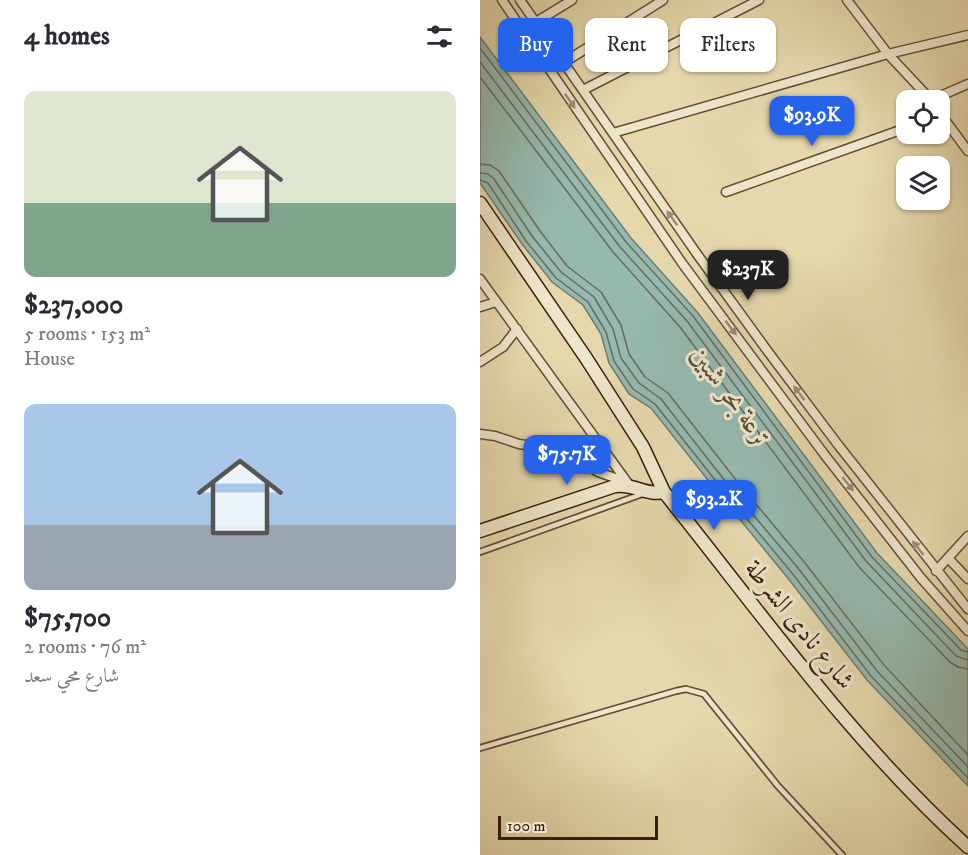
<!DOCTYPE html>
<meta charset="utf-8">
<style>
body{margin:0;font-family:"IM FELL DW Pica",Amiri,serif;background:#f7f7f7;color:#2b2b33;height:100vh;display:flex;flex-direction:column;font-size:22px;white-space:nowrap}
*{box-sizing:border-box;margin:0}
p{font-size:20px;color:#7c7c81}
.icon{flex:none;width:33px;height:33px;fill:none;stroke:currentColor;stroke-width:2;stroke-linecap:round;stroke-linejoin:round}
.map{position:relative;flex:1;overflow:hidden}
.side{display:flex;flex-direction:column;background:#fff;width:480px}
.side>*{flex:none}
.top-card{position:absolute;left:18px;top:18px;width:380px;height:54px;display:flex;gap:12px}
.tools{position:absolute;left:416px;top:90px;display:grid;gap:12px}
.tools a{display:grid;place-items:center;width:54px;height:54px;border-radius:12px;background:#fff;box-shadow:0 2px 4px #0004;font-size:30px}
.scale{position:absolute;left:18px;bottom:15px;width:160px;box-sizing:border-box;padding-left:6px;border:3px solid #3a1f0e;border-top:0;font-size:16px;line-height:21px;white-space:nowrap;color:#3a1f0e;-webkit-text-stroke:4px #eee6ca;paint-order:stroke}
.price{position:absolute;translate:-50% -51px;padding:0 14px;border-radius:12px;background:#2563eb;color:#fff;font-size:20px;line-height:39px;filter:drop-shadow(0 2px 3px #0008)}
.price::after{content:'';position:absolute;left:50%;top:36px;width:18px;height:14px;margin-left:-9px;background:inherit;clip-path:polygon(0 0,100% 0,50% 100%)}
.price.current{background:#222;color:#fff}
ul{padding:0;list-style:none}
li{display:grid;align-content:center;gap:12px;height:318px;padding:0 24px}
li span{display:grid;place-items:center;height:186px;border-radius:12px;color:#555}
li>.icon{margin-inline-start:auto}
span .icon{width:108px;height:108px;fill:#fffc;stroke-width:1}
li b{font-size:26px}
h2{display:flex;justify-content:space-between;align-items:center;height:72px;padding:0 24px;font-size:26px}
.chip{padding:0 21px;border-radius:12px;background:#fff;box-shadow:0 2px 4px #0004;font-size:21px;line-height:54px}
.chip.current{background:#2563eb;color:#fff}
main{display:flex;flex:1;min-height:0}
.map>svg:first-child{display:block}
.water{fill:#96b9af;stroke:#717b6f;stroke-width:1.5}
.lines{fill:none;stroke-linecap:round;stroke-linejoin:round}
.shore{stroke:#686c5e;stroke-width:1.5}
.lane-casing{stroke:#654d36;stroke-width:8}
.street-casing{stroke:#654d36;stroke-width:11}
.secondary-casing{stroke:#3a1f0e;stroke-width:15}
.lane{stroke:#eee6ca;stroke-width:4.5}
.street{stroke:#eee6ca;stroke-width:8}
.secondary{stroke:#eee6ca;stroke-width:12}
.oneway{fill:#9d8c75}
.labels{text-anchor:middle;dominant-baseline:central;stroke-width:6;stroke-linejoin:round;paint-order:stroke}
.street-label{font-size:26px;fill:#3a1f0e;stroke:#eee6ca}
.water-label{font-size:27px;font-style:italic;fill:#564d3e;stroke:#eee6ca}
</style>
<main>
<section class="side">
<h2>4 homes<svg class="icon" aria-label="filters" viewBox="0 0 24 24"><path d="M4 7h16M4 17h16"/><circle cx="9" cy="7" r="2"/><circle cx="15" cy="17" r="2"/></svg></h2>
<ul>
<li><span style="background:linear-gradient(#dfe7d0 60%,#7fa58c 0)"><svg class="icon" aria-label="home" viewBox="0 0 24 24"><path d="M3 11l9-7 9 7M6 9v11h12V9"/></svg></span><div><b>$237,000</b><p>5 rooms · 153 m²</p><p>House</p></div></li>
<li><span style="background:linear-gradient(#a9c7e8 65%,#9aa5b1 0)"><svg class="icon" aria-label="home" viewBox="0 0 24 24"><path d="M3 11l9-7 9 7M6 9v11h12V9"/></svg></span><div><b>$75,700</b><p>2 rooms · 76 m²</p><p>شارع محي سعد</p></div></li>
</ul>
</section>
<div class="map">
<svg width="488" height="855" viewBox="0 0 488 855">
<rect width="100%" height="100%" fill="#e5d8ad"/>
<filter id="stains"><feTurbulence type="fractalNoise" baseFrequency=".00333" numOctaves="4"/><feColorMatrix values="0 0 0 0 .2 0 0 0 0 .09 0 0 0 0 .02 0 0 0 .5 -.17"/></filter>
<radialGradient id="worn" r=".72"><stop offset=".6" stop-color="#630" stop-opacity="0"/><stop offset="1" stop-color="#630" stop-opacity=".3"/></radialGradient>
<path class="water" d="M 0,37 L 151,238 L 218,313 L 397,553 L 488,649 L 488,786 L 387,680 L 307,577 L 239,494 L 171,408 L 149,394 L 129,363 L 121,334 L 103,305 L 72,282 L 42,244 L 0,183 Z"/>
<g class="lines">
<path class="shore" d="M 0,48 L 146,242 L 213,316 L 392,557 L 481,650 L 488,652
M 0,62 L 140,247 L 207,321 L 386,561 L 476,656 L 488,660
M 0,77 L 133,252 L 200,327 L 379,567 L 470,662 L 478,667 L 488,669
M 0,164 L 10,165 L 19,171 L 60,231 L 87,266 L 121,292 L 141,325 L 149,354 L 165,377 L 188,393 L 256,480 L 325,563 L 404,665 L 488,755
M 0,173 L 8,174 L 14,179 L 52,236 L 81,272 L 114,297 L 133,329 L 141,358 L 159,383 L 181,399 L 249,486 L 318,568 L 397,671 L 488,767
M 0,180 L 8,183 L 46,241 L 76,278 L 108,302 L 126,332 L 134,361 L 153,389 L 175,404 L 243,490 L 312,573 L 391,676 L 488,778"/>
<defs>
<path id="lane" d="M 0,552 L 165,493
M 0,748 L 196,691 L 206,689 L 224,694 L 298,786 L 362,855"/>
<path id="street" d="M 22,0 L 202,263 L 344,454 L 441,578 L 488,631
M 40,0 L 217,254 L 289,353 L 359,446 L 488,609
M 367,0 L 408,54 L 451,100
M 56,22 L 92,0
M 83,63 L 183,0
M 103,90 L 279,0
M 451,100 L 488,84
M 459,112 L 488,151
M 133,133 L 408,54 L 488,35
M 246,192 L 426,128
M 0,279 L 150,486
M 0,307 L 16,302
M 0,362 L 23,347 L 37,329
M 0,434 L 15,436 L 39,444 L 85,451 L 118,472 L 135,478 L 147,484
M 468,558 L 488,579
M 456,571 L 488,536"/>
<path id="secondary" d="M 0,203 L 106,358 L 163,447 L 184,492 C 281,613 372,742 488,847
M 0,531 L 135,486 C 153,483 166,496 184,492"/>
</defs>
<use href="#lane" class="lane-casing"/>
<use href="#street" class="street-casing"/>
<use href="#secondary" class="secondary-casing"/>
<use href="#lane" class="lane"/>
<use href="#street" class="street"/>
<use href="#secondary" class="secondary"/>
</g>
<defs><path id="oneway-solid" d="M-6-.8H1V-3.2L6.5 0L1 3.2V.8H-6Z" transform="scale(1.5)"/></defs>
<g class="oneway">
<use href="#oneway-solid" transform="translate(90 101) rotate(55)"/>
<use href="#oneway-solid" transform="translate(192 218) rotate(-125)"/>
<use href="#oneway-solid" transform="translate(251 328) rotate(53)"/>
<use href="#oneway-solid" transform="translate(319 393) rotate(-127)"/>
<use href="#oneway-solid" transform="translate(368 484) rotate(52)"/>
<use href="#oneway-solid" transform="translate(438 548) rotate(-128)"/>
</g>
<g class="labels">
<g class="street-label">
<text transform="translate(319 625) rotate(51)">شارع نادى الشرطة</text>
</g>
<g class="water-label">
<text transform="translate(251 397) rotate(54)">ترعة بحر شبين</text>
</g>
</g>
<rect width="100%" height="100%" filter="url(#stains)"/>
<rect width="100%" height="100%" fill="url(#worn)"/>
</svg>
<div class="tools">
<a><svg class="icon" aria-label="locate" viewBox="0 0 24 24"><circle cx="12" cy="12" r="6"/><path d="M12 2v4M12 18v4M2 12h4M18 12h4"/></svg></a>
<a><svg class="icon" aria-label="layers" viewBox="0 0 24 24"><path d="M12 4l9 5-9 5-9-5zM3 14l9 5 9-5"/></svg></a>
</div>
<div class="scale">100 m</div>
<b class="price" style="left:332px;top:147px">$93.9K</b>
<b class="price current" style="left:268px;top:301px">$237K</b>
<b class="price" style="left:87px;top:486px">$75.7K</b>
<b class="price" style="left:234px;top:531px">$93.2K</b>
<div class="top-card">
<a class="chip current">Buy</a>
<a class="chip">Rent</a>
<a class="chip">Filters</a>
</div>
</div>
</main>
